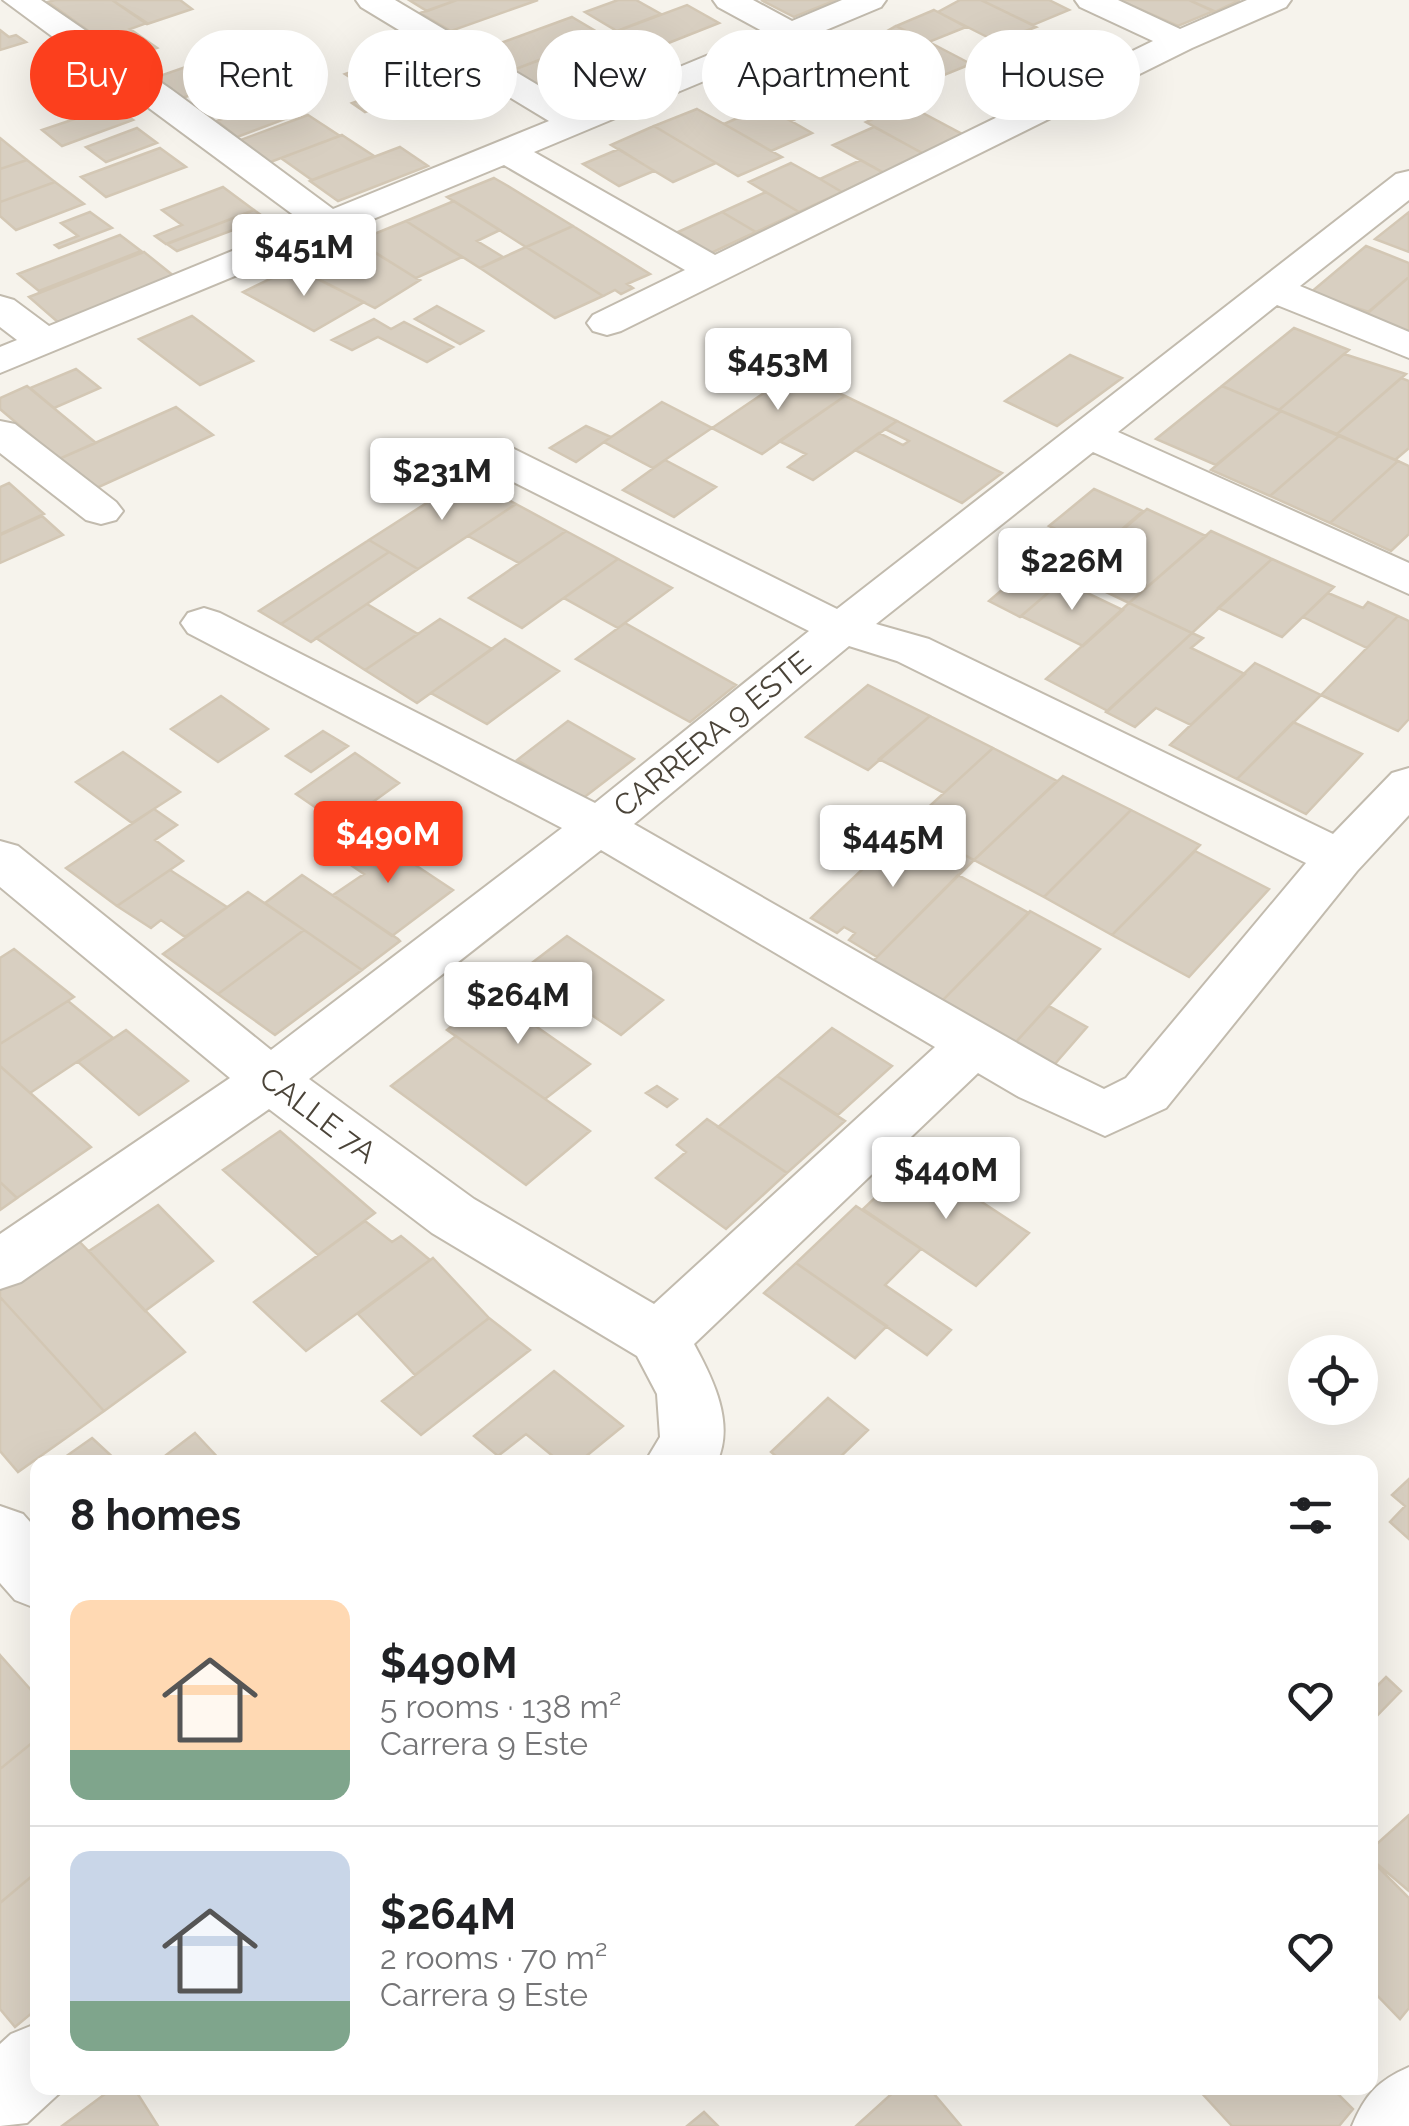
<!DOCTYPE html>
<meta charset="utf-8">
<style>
body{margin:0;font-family:Raleway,sans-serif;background:#f2f2f2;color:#202124;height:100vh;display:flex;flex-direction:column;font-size:38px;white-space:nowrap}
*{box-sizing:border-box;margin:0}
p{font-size:32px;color:#757577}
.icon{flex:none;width:55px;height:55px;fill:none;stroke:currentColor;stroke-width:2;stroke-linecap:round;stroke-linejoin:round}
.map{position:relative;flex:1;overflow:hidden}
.sheet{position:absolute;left:30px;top:1455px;width:1348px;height:640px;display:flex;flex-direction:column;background:#fff;border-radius:20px;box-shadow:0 10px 40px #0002}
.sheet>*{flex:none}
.guide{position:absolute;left:30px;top:30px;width:1350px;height:90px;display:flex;gap:20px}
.fabs{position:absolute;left:1288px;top:1335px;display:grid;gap:20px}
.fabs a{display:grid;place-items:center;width:90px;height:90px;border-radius:50%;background:#fff;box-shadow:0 10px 40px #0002;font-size:50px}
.price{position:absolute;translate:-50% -85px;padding:0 22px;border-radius:10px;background:#fff;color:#222;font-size:32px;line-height:65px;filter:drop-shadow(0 2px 5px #0008)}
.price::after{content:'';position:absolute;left:50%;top:60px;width:30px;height:22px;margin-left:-15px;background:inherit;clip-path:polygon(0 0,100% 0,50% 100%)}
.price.active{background:#fc3f1d;color:#fff}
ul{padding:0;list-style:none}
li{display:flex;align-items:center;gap:30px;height:250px;padding:0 40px}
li+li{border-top:2px solid #e0e0e0}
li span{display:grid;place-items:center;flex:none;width:280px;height:200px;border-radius:20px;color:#555}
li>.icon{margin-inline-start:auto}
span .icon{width:120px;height:120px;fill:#fffc;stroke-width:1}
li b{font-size:42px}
h2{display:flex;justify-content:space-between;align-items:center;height:120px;padding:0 40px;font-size:42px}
.chip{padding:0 35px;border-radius:45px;background:#fff;box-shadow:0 10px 40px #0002;font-size:35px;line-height:90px}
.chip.active{background:#fc3f1d;color:#fff}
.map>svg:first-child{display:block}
.building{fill:#d8cfc1;stroke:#d3c7b4;stroke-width:2.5}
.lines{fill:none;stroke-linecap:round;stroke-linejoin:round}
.minor-casing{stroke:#c2bbae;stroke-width:4}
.minor{fill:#fff;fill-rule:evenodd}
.labels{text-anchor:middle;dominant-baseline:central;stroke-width:8;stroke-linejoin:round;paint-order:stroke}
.street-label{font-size:30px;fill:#4b4439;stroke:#fff}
</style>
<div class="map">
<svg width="1409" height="2126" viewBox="0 0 1409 2126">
<rect width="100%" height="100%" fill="#f6f3ec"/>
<path class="building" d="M 55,0 L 112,0 L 147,23 L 130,29 L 157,48 L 120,61 L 94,41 L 100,39 L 48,2 Z
M 112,0 L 180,0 L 192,9 L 147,24 Z
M 409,0 L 457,0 L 427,11 Z
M 457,0 L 538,0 L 451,31 L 420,13 Z
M 618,0 L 636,0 L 661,14 L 617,31 L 585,12 Z
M 761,0 L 836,0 L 794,17 Z
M 960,0 L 981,0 L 1036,27 L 997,42 L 938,12 Z
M 981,0 L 1049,0 L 1069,10 L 1033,25 Z
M 1119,0 L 1189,0 L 1214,11 L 1178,26 Z
M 1189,0 L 1240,0 L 1215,12 Z
M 687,5 L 719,23 L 638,55 L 604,36 Z
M 934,10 L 966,27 L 929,42 L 896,26 Z
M 572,17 L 604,36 L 513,70 L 487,48 Z
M 896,26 L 929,42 L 971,64 L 932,80 L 863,45 Z
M 0,30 L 9,37 L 16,35 L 26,42 L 0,50 Z
M 1047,32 L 1116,64 L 1079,83 L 1009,47 Z
M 862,44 L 863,45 L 909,68 L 868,84 L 816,56 Z
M 623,46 L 671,74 L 626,92 L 578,64 Z
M 560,52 L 578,64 L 626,92 L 580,110 L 513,70 Z
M 226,53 L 254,72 L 177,100 L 148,80 Z
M 404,53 L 426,68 L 368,89 L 345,74 Z
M 816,56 L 898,100 L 906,104 L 887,112 L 869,102 L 847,112 L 776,73 Z
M 1028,57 L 1078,82 L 1041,99 L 991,74 Z
M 431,74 L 455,89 L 402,108 L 392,102 L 365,112 L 352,103 Z
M 779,75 L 838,107 L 822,114 L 815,110 L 791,121 L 738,92 Z
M 280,98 L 301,113 L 237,137 L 217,121 Z
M 906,104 L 964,135 L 924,154 L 866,122 Z
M 113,106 L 133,120 L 62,146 L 42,130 Z
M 765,106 L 791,121 L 812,133 L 771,151 L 724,124 Z
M 697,109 L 724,124 L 782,157 L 738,176 L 654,126 Z
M 308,115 L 340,136 L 265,164 L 235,142 Z
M 654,126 L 716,163 L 673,182 L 611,145 Z
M 874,127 L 924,154 L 884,173 L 833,145 Z
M 137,128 L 157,143 L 106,162 L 86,147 Z
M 342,135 L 374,156 L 312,180 L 281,158 Z
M 0,138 L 27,160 L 0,169 Z
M 400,147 L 428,166 L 338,201 L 310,181 Z
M 160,148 L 186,167 L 106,197 L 81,177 Z
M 619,149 L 654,171 L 619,186 L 583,164 Z
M 27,160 L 55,182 L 0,202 L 0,169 Z
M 861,160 L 884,173 L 842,192 L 820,179 Z
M 791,163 L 820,179 L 842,192 L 799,212 L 749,182 Z
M 494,178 L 508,186 L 573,226 L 526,247 L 447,197 Z
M 55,182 L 84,204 L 16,230 L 0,216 L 0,202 Z
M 223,187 L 254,210 L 166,244 L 155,236 L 182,225 L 162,210 Z
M 766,192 L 799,212 L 756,232 L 722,212 Z
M 454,201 L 500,230 L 477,241 L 503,257 L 480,268 L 406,221 Z
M 254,210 L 265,218 L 177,251 L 167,244 Z
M 90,212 L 112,228 L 59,248 L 55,245 L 78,236 L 61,223 Z
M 722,212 L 756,232 L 711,253 L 678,232 Z
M 1409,212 L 1409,252 L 1375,239 Z
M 406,221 L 452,251 L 462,257 L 416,278 L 357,241 Z
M 573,226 L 581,231 L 650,274 L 627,284 L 633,288 L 621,294 L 615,290 L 603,296 L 526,247 Z
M 120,235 L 141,251 L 39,291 L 18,274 Z
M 361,244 L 416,278 L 420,280 L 375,308 L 300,270 Z
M 1366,246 L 1409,263 L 1409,277 L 1369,312 L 1310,293 Z
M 526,247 L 534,252 L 603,296 L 555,318 L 480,268 Z
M 144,252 L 175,277 L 59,323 L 29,297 Z
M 293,268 L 322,281 L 364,302 L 314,331 L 243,292 Z
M 1409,277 L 1409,332 L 1366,314 Z
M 437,306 L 483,331 L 460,344 L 415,319 Z
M 192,316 L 253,361 L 200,385 L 139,339 Z
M 374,319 L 391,329 L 404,322 L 453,347 L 427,362 L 378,337 L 352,350 L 332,340 Z
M 1294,328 L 1349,350 L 1279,410 L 1222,386 Z
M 1344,354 L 1406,374 L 1337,434 L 1279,410 Z
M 1070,355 L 1122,378 L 1057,426 L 1005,401 Z
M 76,369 L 100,388 L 54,408 L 30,388 Z
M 795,372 L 845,396 L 762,454 L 712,428 Z
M 1401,378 L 1409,381 L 1409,448 L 1395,460 L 1337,434 Z
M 27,386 L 96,443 L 59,459 L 0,409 L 0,398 Z
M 1222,386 L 1281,411 L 1216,465 L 1156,439 Z
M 845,396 L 897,421 L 813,480 L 788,467 L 806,454 L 779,441 Z
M 662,402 L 712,428 L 653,468 L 604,442 Z
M 176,407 L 213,435 L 90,491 L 59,459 Z
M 1281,411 L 1339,436 L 1270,496 L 1211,470 Z
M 897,421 L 1002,473 L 962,503 L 855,450 L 879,433 L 903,445 L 909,441 L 885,429 Z
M 586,426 L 611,437 L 576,462 L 550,448 Z
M 1339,436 L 1398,461 L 1330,523 L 1270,496 Z
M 665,460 L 716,487 L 674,517 L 623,490 Z
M 1398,461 L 1409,466 L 1409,534 L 1391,551 L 1330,523 Z
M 467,477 L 516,504 L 418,569 L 369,540 Z
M 9,483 L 44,514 L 0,534 L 0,487 Z
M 1094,489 L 1143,511 L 1099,549 L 1049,526 Z
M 516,504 L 566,531 L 519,563 L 468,536 Z
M 1147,509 L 1206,536 L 1129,603 L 1070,575 Z
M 42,516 L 63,535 L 0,563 L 0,535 Z
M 566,531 L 618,559 L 522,628 L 469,598 Z
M 1211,531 L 1272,559 L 1192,633 L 1129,603 Z
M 369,540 L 389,552 L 281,624 L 259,611 Z
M 389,552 L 418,569 L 311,642 L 281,624 Z
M 618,559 L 672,588 L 618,628 L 564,598 Z
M 1272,559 L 1334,587 L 1282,637 L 1218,608 Z
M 1030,566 L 1062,581 L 1020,617 L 989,601 Z
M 1062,581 L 1123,610 L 1083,646 L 1021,616 Z
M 1328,593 L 1363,608 L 1368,602 L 1398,616 L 1367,648 L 1303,617 Z
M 1129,603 L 1192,633 L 1108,711 L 1046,679 Z
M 367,604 L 418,634 L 365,670 L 316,638 Z
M 1398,616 L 1409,621 L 1409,719 L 1398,731 L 1321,695 Z
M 440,619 L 492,649 L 417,703 L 365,670 Z
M 625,623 L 736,685 L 690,722 L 576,659 Z
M 1192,633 L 1203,638 L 1191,648 L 1245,674 L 1191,725 L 1156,708 L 1135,727 L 1106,712 Z
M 505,639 L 559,671 L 487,724 L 431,693 Z
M 1255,663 L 1321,695 L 1237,779 L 1170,745 Z
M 868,685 L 930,716 L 868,770 L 806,737 Z
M 221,696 L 268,729 L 218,762 L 171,729 Z
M 930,716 L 993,748 L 944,793 L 879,759 Z
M 568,721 L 634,759 L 582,799 L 517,760 Z
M 1293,722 L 1362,754 L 1306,814 L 1237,779 Z
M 323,731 L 348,746 L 311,772 L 286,756 Z
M 993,748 L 1057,781 L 974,860 L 909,825 Z
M 123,752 L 180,792 L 132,823 L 76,782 Z
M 355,753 L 399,783 L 341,825 L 296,794 Z
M 1063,776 L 1131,810 L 1044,897 L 974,860 Z
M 154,809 L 177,825 L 155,840 L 183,861 L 117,906 L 66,868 Z
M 1131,810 L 1200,845 L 1112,935 L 1044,897 Z
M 909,825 L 974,860 L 877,957 L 849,940 L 855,933 L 844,927 L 837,933 L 811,918 Z
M 367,833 L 453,890 L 392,936 L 333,895 L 364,874 L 336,855 Z
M 1195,851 L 1269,889 L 1189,977 L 1112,935 Z
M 170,870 L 227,907 L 185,937 L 161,920 L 151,928 L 117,906 Z
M 302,875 L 398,939 L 400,941 L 362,970 L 265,903 Z
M 958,875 L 1029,913 L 943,1000 L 935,1003 L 910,989 L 908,981 L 873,961 Z
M 248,892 L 304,930 L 218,994 L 163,954 Z
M 1030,911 L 1100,949 L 1015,1043 L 943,1000 Z
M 304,930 L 362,970 L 275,1035 L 218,994 Z
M 567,936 L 663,1000 L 621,1035 L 524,969 Z
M 14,949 L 74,997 L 0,1044 L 0,958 Z
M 491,995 L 590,1064 L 545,1099 L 447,1030 Z
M 68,1001 L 113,1038 L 30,1093 L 0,1066 L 0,1044 Z
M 1049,1006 L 1087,1027 L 1054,1065 L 1015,1043 Z
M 832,1028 L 892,1066 L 838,1115 L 777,1076 Z
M 126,1030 L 188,1081 L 139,1115 L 78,1062 Z
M 456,1036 L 545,1099 L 590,1131 L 526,1185 L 391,1086 Z
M 0,1066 L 91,1147 L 17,1198 L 0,1182 Z
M 777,1076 L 845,1121 L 787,1173 L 718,1127 Z
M 657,1086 L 677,1099 L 667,1107 L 646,1093 Z
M 707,1119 L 787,1173 L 726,1229 L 656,1178 L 686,1152 L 677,1145 Z
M 280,1131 L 375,1213 L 318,1255 L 223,1170 Z
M 916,1159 L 1029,1233 L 976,1286 L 863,1209 Z
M 0,1182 L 17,1198 L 0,1210 Z
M 158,1205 L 213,1261 L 145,1311 L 89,1251 Z
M 856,1206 L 921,1249 L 885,1285 L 951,1330 L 927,1355 L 796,1263 Z
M 365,1221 L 392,1242 L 401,1236 L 430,1260 L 306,1351 L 254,1302 Z
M 76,1238 L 185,1352 L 104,1411 L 0,1297 L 0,1289 Z
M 433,1258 L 489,1318 L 415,1375 L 358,1314 Z
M 796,1263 L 887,1326 L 855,1358 L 764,1293 Z
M 0,1297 L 104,1411 L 18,1472 L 0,1451 Z
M 489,1318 L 530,1350 L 421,1435 L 382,1401 Z
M 554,1371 L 623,1426 L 579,1462 L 560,1462 L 526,1434 L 498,1456 L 474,1436 Z
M 828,1398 L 868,1430 L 835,1462 L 783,1462 L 771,1452 Z
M 195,1433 L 222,1462 L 157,1462 Z
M 92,1438 L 118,1462 L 58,1462 Z
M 1409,1479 L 1409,1539 L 1390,1522 L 1405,1506 L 1392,1495 Z
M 0,1655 L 38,1698 L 38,1738 L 0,1769 Z
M 1386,1677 L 1401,1691 L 1370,1723 L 1370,1693 Z
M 38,1738 L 38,1871 L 0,1903 L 0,1769 Z
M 1409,1815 L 1409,1891 L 1370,1858 L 1370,1850 Z
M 1370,1859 L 1409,1898 L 1409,2008 L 1400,2019 L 1370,1988 Z
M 38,1871 L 38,2008 L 15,2027 L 0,2009 L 0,1903 Z
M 113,2088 L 134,2088 L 158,2126 L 62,2126 Z
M 898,2088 L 929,2088 L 961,2126 L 856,2126 Z
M 1197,2088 L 1332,2088 L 1353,2109 L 1339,2126 L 1232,2126 Z
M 704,2112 L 718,2126 L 687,2126 Z"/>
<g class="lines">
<defs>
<path id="minor" d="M 3,0 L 41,0 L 172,90 L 333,209 L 549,121 L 361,7 L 356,0 L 395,0 L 578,109 L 764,32 L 718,7 L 713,0 L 753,0 L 792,21 L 842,0 L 886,0 L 881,7 L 534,152 L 715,255 L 1153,41 L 1080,7 L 1075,0 L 1118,0 L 1180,29 L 1247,0 L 1291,0 L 1286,7 L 1192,48 L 621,331 L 607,335 L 593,331 L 587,323 L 593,315 L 685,270 L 504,165 L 0,373 L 0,347 L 17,340 L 0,327 L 0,296 L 14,300 L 49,326 L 303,222 Z
M 1409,171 L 1409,200 L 1300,286 L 1409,332 L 1409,358 L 1277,305 L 1118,432 L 1409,563 L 1409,594 L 1093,452 L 876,624 L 929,639 L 1333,834 L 1392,773 L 1409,768 L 1409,815 L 1357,871 L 1166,1108 L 1105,1136 L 1019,1097 L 978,1073 L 694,1344 C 713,1379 735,1423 717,1462 L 645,1462 L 660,1437 L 657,1394 L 637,1356 L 432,1233 L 269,1109 L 21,1282 L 0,1289 L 0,1234 L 230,1078 L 0,887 L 0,841 L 18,846 L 271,1050 L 562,828 L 188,633 L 181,623 L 188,613 L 204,608 L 220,613 L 595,803 L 809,631 L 478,464 L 472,455 L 478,446 L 493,442 L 508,446 L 837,609 L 1396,174 ZM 849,646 L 897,661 L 1306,863 L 1126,1078 L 1104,1089 L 1059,1067 L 634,824 ZM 601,850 L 935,1047 L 654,1304 L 474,1199 L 309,1079 Z
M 0,421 L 15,424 L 116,502 L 123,511 L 116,520 L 101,524 L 86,520 L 0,453 Z
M 0,1506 L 23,1514 L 38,1531 L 38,1609 L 15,1600 L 0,1583 Z
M 38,2023 L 38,2088 L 65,2088 L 27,2123 L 0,2126 L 0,2044 L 11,2034 Z
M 1409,2067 L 1409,2126 L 1352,2126 C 1365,2095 1377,2081 1409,2067 Z"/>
</defs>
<use href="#minor" class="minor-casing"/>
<use href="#minor" class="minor"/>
</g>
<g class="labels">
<g class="street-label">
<text transform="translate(712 734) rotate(-39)">CARRERA 9 ESTE</text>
<text transform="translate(318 1115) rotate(37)">CALLE 7A</text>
</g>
</g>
</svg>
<div class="fabs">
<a><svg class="icon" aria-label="locate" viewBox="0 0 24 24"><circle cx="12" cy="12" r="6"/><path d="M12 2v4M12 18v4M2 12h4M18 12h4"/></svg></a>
</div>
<b class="price" style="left:304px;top:299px">$451M</b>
<b class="price" style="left:778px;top:413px">$453M</b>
<b class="price" style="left:442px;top:523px">$231M</b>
<b class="price" style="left:1072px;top:613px">$226M</b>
<b class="price active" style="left:388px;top:886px">$490M</b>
<b class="price" style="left:893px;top:890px">$445M</b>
<b class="price" style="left:518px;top:1047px">$264M</b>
<b class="price" style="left:946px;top:1222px">$440M</b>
<div class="guide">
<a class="chip active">Buy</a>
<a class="chip">Rent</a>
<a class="chip">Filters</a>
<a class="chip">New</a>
<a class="chip">Apartment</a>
<a class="chip">House</a>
</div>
<section class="sheet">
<h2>8 homes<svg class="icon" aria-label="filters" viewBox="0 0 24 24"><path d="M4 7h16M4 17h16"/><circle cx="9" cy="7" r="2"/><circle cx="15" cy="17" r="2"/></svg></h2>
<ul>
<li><span style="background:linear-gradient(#ffd9b3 75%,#7fa58c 0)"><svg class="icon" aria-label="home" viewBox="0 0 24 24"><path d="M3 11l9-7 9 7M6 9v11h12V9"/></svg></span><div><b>$490M</b><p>5 rooms · 138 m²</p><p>Carrera 9 Este</p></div><svg class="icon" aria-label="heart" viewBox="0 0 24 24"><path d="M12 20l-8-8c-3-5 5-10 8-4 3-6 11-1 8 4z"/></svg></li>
<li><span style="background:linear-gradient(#c9d6e8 75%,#7fa58c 0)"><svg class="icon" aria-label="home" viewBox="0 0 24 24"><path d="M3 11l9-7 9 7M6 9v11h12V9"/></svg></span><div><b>$264M</b><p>2 rooms · 70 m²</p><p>Carrera 9 Este</p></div><svg class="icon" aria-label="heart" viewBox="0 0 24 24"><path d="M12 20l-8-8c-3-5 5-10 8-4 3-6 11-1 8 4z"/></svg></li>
</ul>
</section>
</div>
